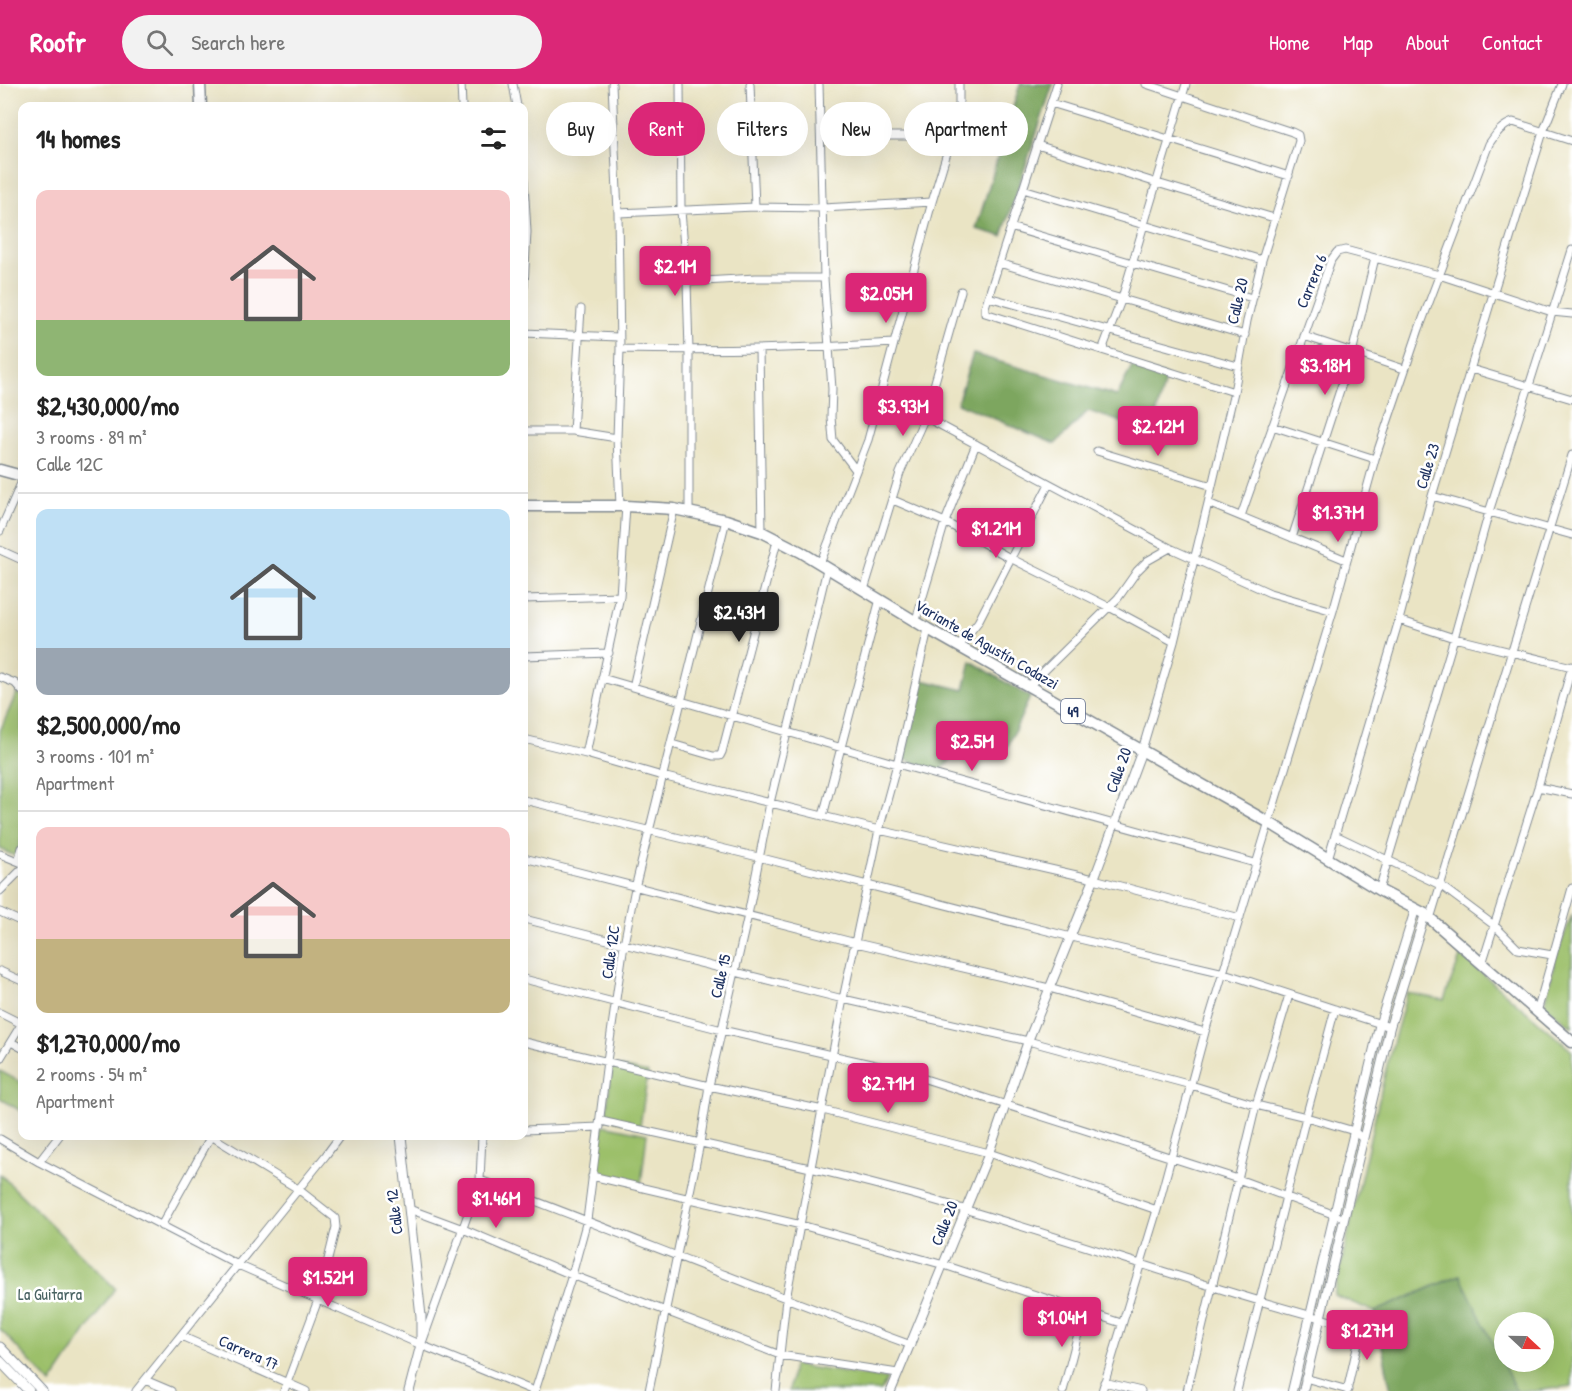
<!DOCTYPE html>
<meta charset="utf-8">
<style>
body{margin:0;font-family:"Patrick Hand",sans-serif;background:#f2f2f2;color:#222;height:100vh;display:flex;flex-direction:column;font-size:22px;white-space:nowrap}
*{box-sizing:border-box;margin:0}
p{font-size:20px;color:#767676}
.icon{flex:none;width:33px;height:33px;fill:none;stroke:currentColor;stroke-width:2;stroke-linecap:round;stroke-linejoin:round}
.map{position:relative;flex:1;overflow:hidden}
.details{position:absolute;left:18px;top:18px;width:510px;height:1038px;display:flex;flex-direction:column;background:#fff;border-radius:12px;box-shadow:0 6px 24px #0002}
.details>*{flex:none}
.hud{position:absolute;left:546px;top:18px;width:570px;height:54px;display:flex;gap:12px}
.needle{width:39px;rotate:112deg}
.tools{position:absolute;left:1494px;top:1228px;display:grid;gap:12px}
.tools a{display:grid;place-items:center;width:60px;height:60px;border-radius:50%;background:#fff;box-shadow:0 6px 24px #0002;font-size:30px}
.price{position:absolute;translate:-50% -51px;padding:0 14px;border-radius:6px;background:#db2777;color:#fff;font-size:20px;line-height:39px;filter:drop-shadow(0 2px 3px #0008)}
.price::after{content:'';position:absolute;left:50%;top:36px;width:18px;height:14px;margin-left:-9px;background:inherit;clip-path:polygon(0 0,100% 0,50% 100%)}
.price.on{background:#222;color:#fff}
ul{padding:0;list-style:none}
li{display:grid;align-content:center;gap:12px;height:318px;padding:0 18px}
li+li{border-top:2px solid #e0e0e0}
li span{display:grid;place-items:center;height:186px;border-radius:12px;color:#555}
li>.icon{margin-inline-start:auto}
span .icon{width:108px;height:108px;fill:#fffc;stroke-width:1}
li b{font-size:26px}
h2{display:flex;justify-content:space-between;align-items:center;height:72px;padding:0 18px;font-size:26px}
.chip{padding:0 21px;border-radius:27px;background:#fff;box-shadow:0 6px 24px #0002;font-size:21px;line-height:54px}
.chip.on{background:#db2777;color:#fff}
header{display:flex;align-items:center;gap:36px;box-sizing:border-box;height:84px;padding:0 30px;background:#db2777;color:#fff}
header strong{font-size:28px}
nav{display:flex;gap:33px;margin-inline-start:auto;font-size:21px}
.search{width:420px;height:54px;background:#f2f2f2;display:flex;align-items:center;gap:15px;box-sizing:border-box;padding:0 21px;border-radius:33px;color:#767676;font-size:22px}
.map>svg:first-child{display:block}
.green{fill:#9cc06a;stroke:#5c7864;stroke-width:1.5;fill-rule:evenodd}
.forest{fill:#7da65e;stroke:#4c6a5e;stroke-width:1.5}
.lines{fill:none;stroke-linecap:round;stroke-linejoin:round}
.minor-casing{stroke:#828a91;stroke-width:9}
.tertiary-casing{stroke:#828a91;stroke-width:10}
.secondary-casing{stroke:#828a91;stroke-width:11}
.primary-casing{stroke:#828a91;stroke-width:13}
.minor{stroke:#fff;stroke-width:7}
.tertiary{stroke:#fff;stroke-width:8}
.secondary{stroke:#fff;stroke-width:9}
.primary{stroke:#fff;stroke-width:10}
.labels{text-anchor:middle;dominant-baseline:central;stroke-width:5;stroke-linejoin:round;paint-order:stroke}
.shield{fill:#fff;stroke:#5f6d8e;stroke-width:1.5}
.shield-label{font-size:15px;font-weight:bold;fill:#1b2f5e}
.street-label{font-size:16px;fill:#1b2f5e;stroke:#fff}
.park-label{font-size:16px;fill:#486262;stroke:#fff}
</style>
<header>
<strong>Roofr</strong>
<div class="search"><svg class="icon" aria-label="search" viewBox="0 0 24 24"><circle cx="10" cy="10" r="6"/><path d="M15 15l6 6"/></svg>Search here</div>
<nav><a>Home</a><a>Map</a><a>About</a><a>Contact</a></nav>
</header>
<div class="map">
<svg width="1572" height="1307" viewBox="0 0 1572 1307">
<rect width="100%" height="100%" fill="#fff"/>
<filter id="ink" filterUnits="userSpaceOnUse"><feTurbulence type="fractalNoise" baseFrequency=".0167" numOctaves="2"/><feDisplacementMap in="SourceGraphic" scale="12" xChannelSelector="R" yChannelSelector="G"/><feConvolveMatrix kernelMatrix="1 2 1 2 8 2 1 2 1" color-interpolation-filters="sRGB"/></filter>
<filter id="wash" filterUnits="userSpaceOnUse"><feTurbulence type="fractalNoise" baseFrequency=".008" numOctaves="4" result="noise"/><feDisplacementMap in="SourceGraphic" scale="24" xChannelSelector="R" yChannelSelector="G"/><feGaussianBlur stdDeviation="1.35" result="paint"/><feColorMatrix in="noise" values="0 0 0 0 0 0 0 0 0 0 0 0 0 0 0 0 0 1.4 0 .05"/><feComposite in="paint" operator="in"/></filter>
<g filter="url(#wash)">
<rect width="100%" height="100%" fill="#eae4c4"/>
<path class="green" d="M 17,608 L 22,614 L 22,754 L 15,772 L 0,765 L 0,647 Z
M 1572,831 L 1572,943 L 1545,921 L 1555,876 Z
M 1461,871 L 1572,967 L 1572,1302 L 1535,1307 L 1516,1307 L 1459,1191 L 1375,1228 L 1334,1211 L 1387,981 L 1407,909 L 1444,916 ZM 1504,1239 L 1544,1239 L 1544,1278 L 1504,1278 Z
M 612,981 L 648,989 L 640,1042 L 606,1034 Z
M 0,987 L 22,999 L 22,1028 L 0,1014 Z
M 603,1041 L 647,1050 L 641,1100 L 595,1090 Z
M 0,1090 L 115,1204 L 51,1300 L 0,1245 Z
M 793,1281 L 887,1295 L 881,1307 L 789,1307 Z"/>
<path class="forest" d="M 1020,0 L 1053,0 L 1002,152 L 976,145 Z
M 973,270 L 1117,312 L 1132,282 L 1166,292 L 1152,348 L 1088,327 L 1055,360 L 957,319 Z
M 971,577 L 1030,613 L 1008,662 L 979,648 L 939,688 L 904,675 L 922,596 L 964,606 Z
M 1460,1191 L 1516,1307 L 1391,1307 L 1375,1228 Z"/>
</g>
<g filter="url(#ink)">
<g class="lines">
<defs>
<path id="minor" d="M 461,0 L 462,22
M 513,0 L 517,22
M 612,0 L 618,129 L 620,265 L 617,354 L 620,422
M 680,0 L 681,127 L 687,198 L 689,267 L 689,427
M 750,0 L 755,123
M 819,0 L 824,194 L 832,305 L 831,333 L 833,356 L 855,385
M 1057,0 L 985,223 L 985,229 L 1234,308
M 1051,19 L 1289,92
M 822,52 L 951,52
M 1037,61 L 1157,99 L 1274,134
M 524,96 L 527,148 L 524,203
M 1023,105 L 1262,176
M 618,129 L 755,123 L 823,124 L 932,118
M 1010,143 L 1252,214
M 999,179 L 1245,251
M 687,198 L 756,194 L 824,194
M 988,213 L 1238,282
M 524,249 L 618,253
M 1304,252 L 1404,285
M 620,265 C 711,267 803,265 894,259
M 759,265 L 762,448
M 1105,266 L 1104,261 L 1122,214 L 1186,0
M 1471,285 L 1572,315
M 925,333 L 1170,464 L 1270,509 L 1333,527
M 1272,342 L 1375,375
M 524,347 L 573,347 L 617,354
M 573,347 L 581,225
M 1097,367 L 1212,402
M 1432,412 L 1572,451
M 893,416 L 945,438 L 1010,474 L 1109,523 L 1174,558
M 1208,419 L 1346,476
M 1241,432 L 1331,176 L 1337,168 L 1345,166 L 1439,191 L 1552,228 L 1572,230
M 0,447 L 22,397
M 1292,454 L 1352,269 L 1375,174
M 0,466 L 22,476
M 820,480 L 868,356 L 932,118 L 959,29 L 959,0
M 864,506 L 900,389 L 925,333 L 961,207
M 524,515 L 620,512
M 916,536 L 945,438 L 976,360
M 1399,536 L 1454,554 L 1572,583
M 959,562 L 978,538 L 1049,400
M 524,572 L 609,569
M 0,593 L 15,599 L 22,607
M 602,594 L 897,680 L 1255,779
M 1029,602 L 1118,514 L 1137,487 L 1147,477 L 1170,464
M 633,603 L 674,425
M 524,655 L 586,670 L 662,692 L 879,746 L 1094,795 L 1240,834
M 672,660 L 713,672 L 720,672 L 722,668 L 777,457
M 1142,666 L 1174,558 L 1208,419 L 1234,308 L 1247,237 L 1262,176 L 1299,57 L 1298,51 L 1292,48 L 1146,0
M 586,670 L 620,512 L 626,422
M 1538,703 L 1572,710
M 524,716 L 758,773 L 1071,853 L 1224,889 L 1390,943
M 823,732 L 880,515
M 1335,751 L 1440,801 L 1495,842 L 1518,865 L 1552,871
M 0,770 L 22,779
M 524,774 L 856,859 L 1049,904 L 1205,948
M 1328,775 L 1399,536 L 1432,412 L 1493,210 L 1543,48 L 1562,0
M 18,777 L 22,764
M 1379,806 L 1454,554 L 1489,428 L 1572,166
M 0,807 L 22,785
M 0,828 L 22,838
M 524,835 L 843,915 L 1028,957 L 1191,1001 L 1256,1021 L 1306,1033 L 1354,1047 L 1363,1055
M 1430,835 L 1572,371
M 1482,880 L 1538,703 L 1572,582
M 0,887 L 22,897
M 524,895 L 722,946 L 897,986 L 1238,1095 L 1338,1132
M 1537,928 L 1572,804
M 0,929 L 22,940
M 11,958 L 22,964
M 524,958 L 709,1002 L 823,1026 L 989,1069 L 1157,1126
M 0,975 L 22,939
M 601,1037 C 723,1064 847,1090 967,1126 C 1097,1164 1224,1210 1354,1243 L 1359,1246 L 1360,1250 L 1347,1307
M 524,1046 L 600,1043
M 211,1052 L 298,1105 L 335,1134 L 336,1143 L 318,1216 L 284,1307
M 0,1055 L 39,1078 L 238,1181 L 421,1261 L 534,1307
M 39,1078 L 59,1052
M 592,1092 L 801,1141 L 944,1181 L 1121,1239
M 480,1096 C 624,1150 767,1209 911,1261
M 409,1125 L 463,1145 L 572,1191 L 780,1271 L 898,1289
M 161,1142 L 211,1052
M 181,1252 L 306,1307
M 423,1256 L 480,1096 L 482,1052
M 1305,1294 L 1348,1306
M 145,1296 L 171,1307
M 1104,1298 L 1141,1307
M 136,1307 L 326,1071 L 340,1052
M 535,1307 L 572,1191 L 587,1136 L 607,977 L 624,860 L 635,804 L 726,436
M 649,1307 L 700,1059 L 709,1002 L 748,831 L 770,719 L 827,485
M 776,1307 L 786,1215 L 843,915 L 879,746 L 897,680 L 928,545
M 1063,1307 L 1084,1227
M 1102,1307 L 1157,1126 L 1205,948 L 1333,527 L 1375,375 L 1419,245 L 1489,60 C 1496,50 1501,42 1513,38 L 1572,57
M 1187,1307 L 1256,1021 L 1289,911
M 1237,1307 L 1306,1033 L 1335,925"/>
<path id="tertiary" d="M 891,1307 L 989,1069 L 1028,957 L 1094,795 L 1142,666
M 1292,1307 L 1380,939 L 1415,826
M 1303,1307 L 1390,943 L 1425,830"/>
<path id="secondary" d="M 401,1052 L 421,1232 L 421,1261 L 409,1307
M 0,1263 L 42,1307
M 0,1277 L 29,1307"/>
<path id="primary" d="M 200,0 L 201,22
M 0,386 L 22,392
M 524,422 L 626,422 L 674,425 L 726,436 L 762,448 L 801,468 L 928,545 L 1268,738 L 1379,806 L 1425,830 L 1572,958"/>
</defs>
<use href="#minor" class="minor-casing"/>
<use href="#tertiary" class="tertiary-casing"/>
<use href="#secondary" class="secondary-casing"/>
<use href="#primary" class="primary-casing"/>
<use href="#minor" class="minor"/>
<use href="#tertiary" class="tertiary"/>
<use href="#secondary" class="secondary"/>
<use href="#primary" class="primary"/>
</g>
</g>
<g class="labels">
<rect class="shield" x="1061" y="615" width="24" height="24" rx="4.5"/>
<g class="shield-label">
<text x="1073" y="627">49</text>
</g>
<g class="street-label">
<text transform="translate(1311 197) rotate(-68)">Carrera 6</text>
<text transform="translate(1237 217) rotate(-77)">Calle 20</text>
<text transform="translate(1427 382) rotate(-73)">Calle 23</text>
<text transform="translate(987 560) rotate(30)">Variante de Agustín Codazzi</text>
<text transform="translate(1118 686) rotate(-70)">Calle 20</text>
<text transform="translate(610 868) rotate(-82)">Calle 12C</text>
<text transform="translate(720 892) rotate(-77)">Calle 15</text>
<text transform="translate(394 1128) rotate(-97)">Calle 12</text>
<text transform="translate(944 1139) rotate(-68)">Calle 20</text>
<text transform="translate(249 1268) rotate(24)">Carrera 17</text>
</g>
<g class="park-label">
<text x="50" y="1210">La Guitarra</text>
</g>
</g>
</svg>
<div class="tools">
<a><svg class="needle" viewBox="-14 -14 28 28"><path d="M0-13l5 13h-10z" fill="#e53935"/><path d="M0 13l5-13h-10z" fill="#767676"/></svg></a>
</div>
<b class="price" style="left:675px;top:213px">$2.1M</b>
<b class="price" style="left:886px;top:240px">$2.05M</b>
<b class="price" style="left:1325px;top:312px">$3.18M</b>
<b class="price" style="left:903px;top:353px">$3.93M</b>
<b class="price" style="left:1158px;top:373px">$2.12M</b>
<b class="price" style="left:1338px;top:459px">$1.37M</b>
<b class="price" style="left:996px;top:475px">$1.21M</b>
<b class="price on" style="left:739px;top:559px">$2.43M</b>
<b class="price" style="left:972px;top:688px">$2.5M</b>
<b class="price" style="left:888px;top:1030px">$2.71M</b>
<b class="price" style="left:496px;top:1145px">$1.46M</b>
<b class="price" style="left:328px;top:1224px">$1.52M</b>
<b class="price" style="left:1062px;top:1264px">$1.04M</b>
<b class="price" style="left:1367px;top:1277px">$1.27M</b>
<div class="hud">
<a class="chip">Buy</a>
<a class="chip on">Rent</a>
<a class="chip">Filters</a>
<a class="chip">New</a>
<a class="chip">Apartment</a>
</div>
<section class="details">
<h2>14 homes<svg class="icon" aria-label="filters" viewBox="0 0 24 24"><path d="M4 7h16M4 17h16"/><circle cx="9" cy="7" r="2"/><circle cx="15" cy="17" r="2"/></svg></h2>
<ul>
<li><span style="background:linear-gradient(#f6c9c9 70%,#8fb573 0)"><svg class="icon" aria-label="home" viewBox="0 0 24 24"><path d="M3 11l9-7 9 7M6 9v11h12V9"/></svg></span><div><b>$2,430,000/mo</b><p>3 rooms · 89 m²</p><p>Calle 12C</p></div></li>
<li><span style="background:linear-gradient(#bfe0f5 75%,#9aa5b1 0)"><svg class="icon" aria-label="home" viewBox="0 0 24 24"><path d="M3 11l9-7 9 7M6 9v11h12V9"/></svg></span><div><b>$2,500,000/mo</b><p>3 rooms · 101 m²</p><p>Apartment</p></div></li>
<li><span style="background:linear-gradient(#f6c9c9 60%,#c2b280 0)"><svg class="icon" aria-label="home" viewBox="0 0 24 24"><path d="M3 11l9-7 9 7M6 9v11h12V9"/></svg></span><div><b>$1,270,000/mo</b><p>2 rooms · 54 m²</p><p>Apartment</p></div></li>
</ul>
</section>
</div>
